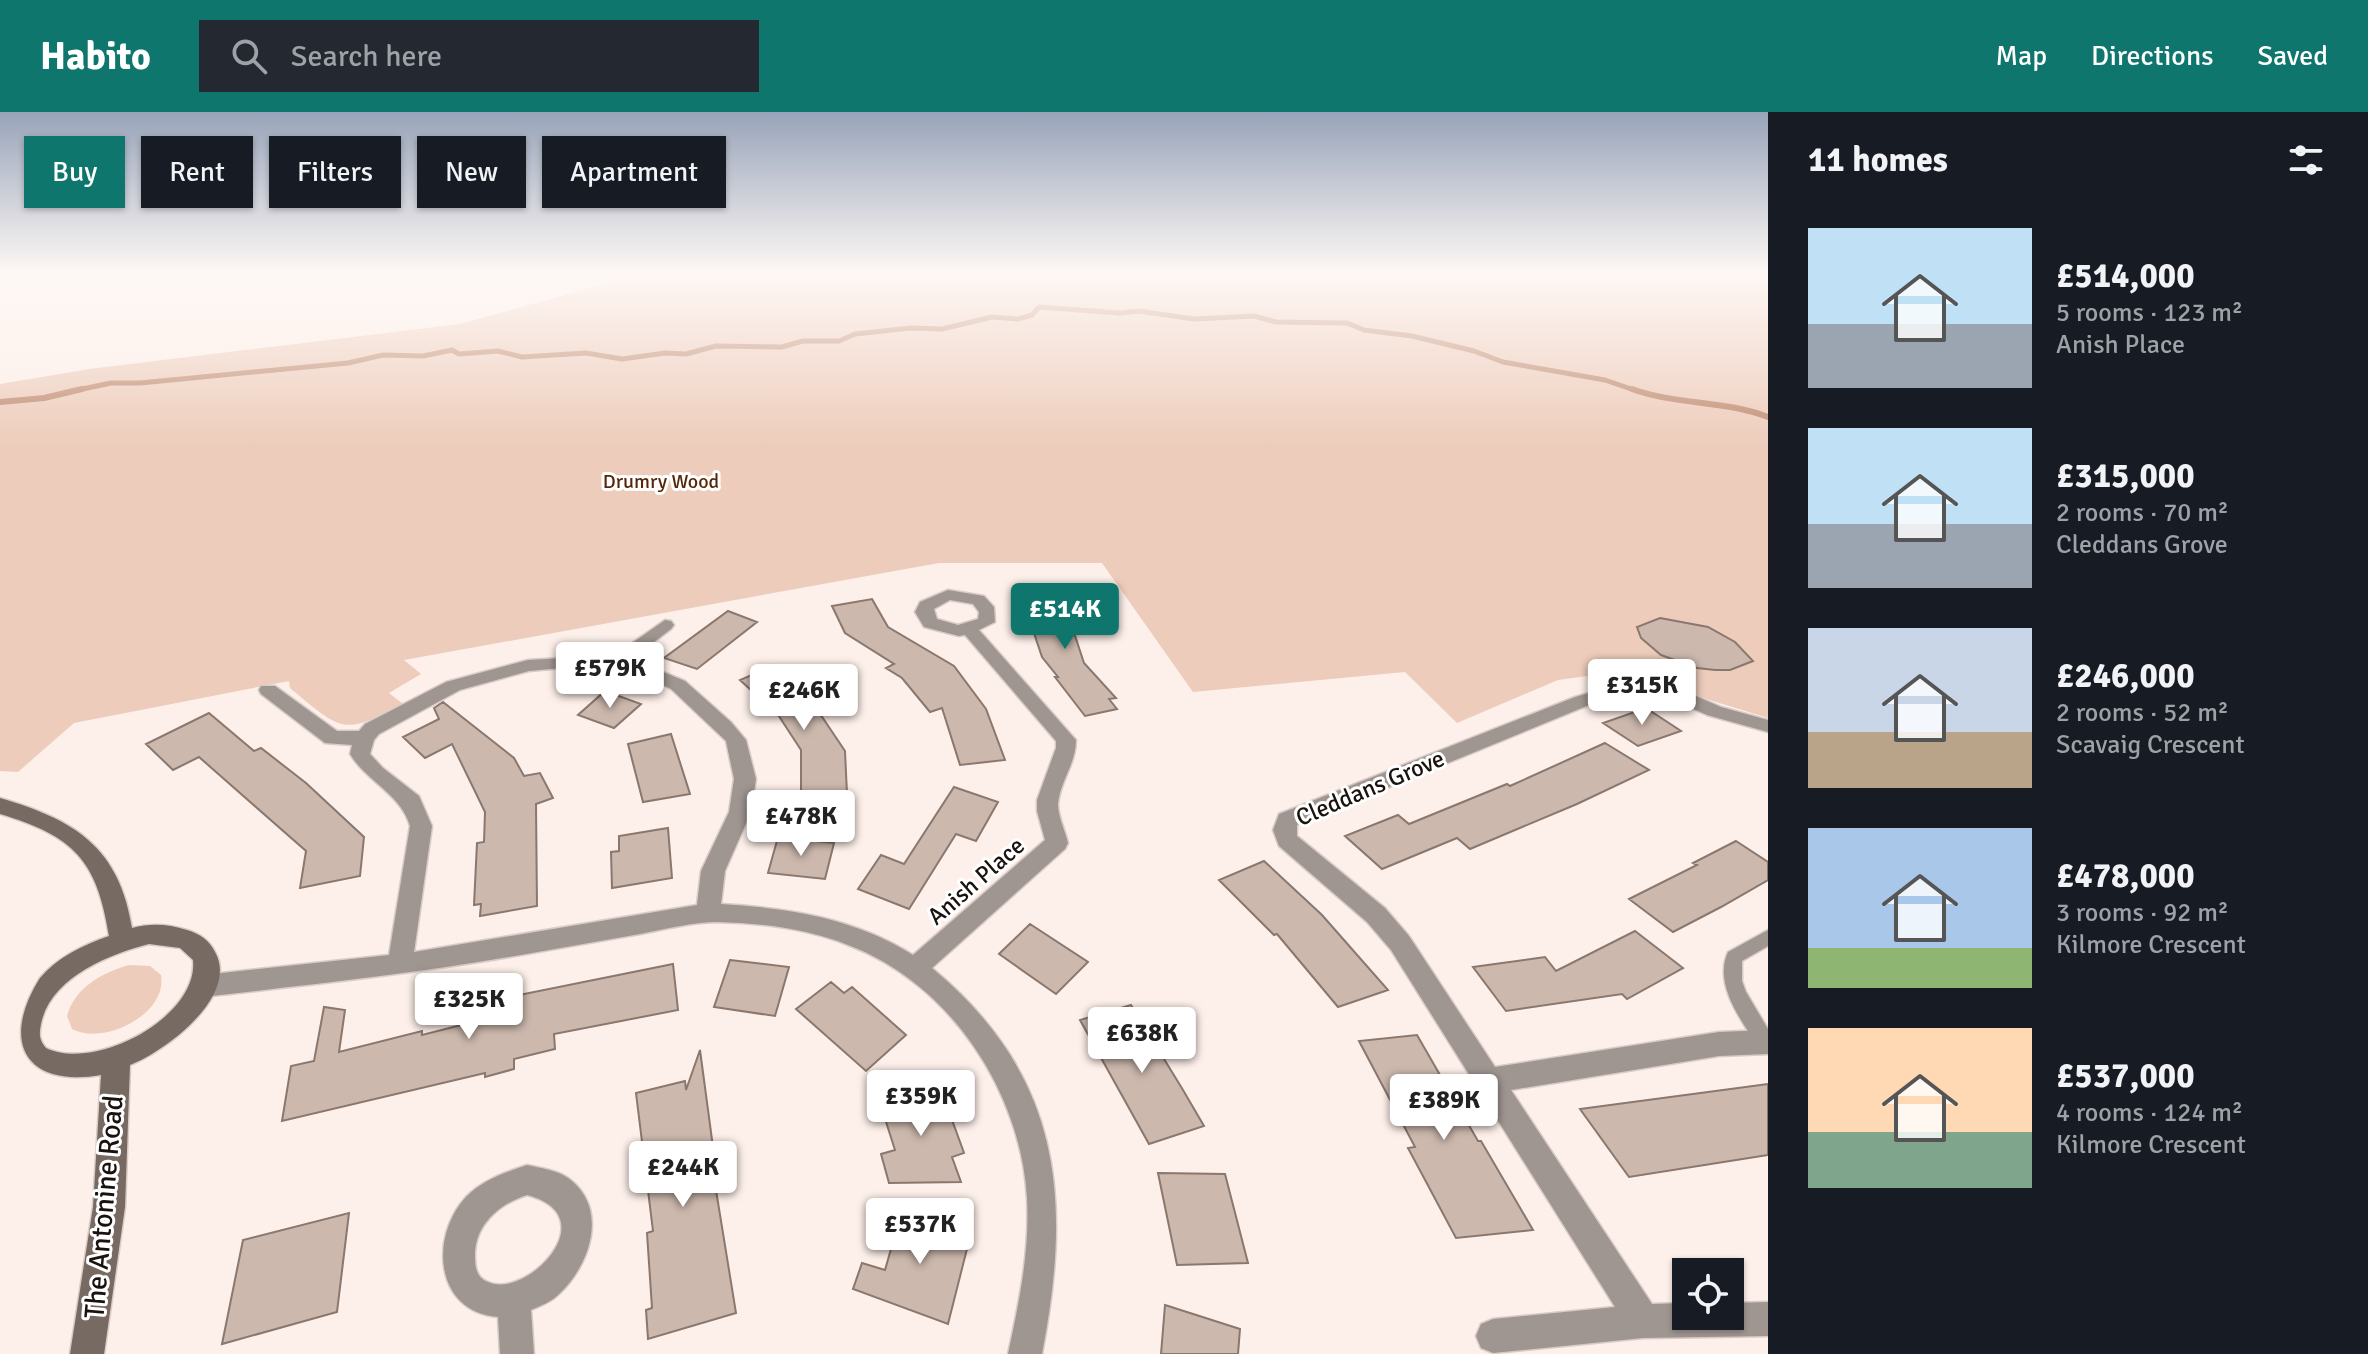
<!DOCTYPE html>
<meta charset="utf-8">
<style>
body{margin:0;font-family:Signika,sans-serif;background:#242831;color:#f1f3f6;height:100vh;display:flex;flex-direction:column;font-size:30px;white-space:nowrap}
*{box-sizing:border-box;margin:0}
p{font-size:26px;color:#9ea1a6}
.icon{flex:none;width:44px;height:44px;fill:none;stroke:currentColor;stroke-width:2;stroke-linecap:round;stroke-linejoin:round}
.map{position:relative;flex:1;overflow:hidden}
.side{display:flex;flex-direction:column;background:#171b24;width:600px}
.side>*{flex:none}
.top-card{position:absolute;left:24px;top:24px;width:760px;height:72px;display:flex;gap:16px}
.tools{position:absolute;left:1672px;top:1146px;display:grid;gap:16px}
.tools a{display:grid;place-items:center;width:72px;height:72px;border-radius:0px;background:#171b24;box-shadow:0 2px 6px #0004;font-size:40px}
.price{position:absolute;translate:-50% -68px;padding:0 18px;border-radius:8px;background:#fff;color:#222;font-size:26px;line-height:52px;filter:drop-shadow(0 2px 4px #0008)}
.price::after{content:'';position:absolute;left:50%;top:48px;width:24px;height:18px;margin-left:-12px;background:inherit;clip-path:polygon(0 0,100% 0,50% 100%)}
.price.selected{background:#0f766e;color:#fff}
ul{padding:0;list-style:none}
li{display:flex;align-items:center;gap:24px;height:200px;padding:0 40px}
li span{display:grid;place-items:center;flex:none;width:224px;height:160px;border-radius:0px;color:#555}
li>.icon{margin-inline-start:auto}
span .icon{width:96px;height:96px;fill:#fffc;stroke-width:1}
li b{font-size:34px}
h2{display:flex;justify-content:space-between;align-items:center;height:96px;padding:0 40px;font-size:34px}
.tag{padding:0 28px;border-radius:0px;background:#171b24;box-shadow:0 2px 6px #0004;font-size:28px;line-height:72px}
.tag.selected{background:#0f766e;color:#fff}
header{display:flex;align-items:center;gap:48px;box-sizing:border-box;height:112px;padding:0 40px;background:#0f766e;color:#fff}
header strong{font-size:38px}
nav{display:flex;gap:44px;margin-inline-start:auto;font-size:28px}
.search{width:560px;height:72px;background:#242831;display:flex;align-items:center;gap:20px;box-sizing:border-box;padding:0 28px;border-radius:0px;color:#9ea1a6;font-size:30px}
main{display:flex;flex:1;min-height:0}
.map>svg:first-child{display:block}
.green{fill:#edccbb}
.lines{fill:none;stroke-linecap:round;stroke-linejoin:round}
.stream-far1{stroke:#c08d72;stroke-width:5}
.stream{stroke:#c08d72;stroke-width:6}
.building{fill:#ccb8ad;stroke:#8a776d;stroke-width:2}
.lane-casing{stroke:#d9ccc6;stroke-width:3}
.street-casing{stroke:#d9ccc6;stroke-width:3}
.secondary-casing{stroke:#d9ccc6;stroke-width:3}
.lane{fill:#9f9691;fill-rule:evenodd}
.street{fill:#9f9691;fill-rule:evenodd}
.secondary{fill:#776a63;fill-rule:evenodd}
.labels{text-anchor:middle;dominant-baseline:central;stroke-width:6;stroke-linejoin:round;paint-order:stroke}
.far-park-label{font-size:20px;fill:#562606;stroke:#fff}
.street-label{font-size:24px;fill:#19120e;stroke:#fff}
.near-street-label{font-size:28px;fill:#19120e;stroke:#fff}
</style>
<header>
<strong>Habito</strong>
<div class="search"><svg class="icon" aria-label="search" viewBox="0 0 24 24"><circle cx="10" cy="10" r="6"/><path d="M15 15l6 6"/></svg>Search here</div>
<nav><a>Map</a><a>Directions</a><a>Saved</a></nav>
</header>
<main>
<div class="map">
<svg width="1768" height="1242" viewBox="0 0 1768 1242">
<rect width="100%" height="100%" fill="#fdefe9"/>
<path class="green" d="M 649,160 L 1768,160 L 1768,606 L 1700,585 L 1657,564 L 1624,559 L 1558,568 L 1457,611 L 1405,560 L 1193,580 L 1102,451 L 939,451 L 404,548 L 421,562 L 389,581 L 403,592 C 342,625 341,618 290,576 L 289,569 L 74,611 L 18,660 L 0,659 L 0,272 L 89,257 L 460,212 Z
M 129,853 L 150,854 L 161,863 C 168,902 104,934 72,917 L 67,904 C 75,875 102,861 129,853 Z"/>
<g class="lines">
<path class="stream-far1" d="M 73,279 L 111,271 L 140,271 L 348,251 L 383,243 L 423,244 L 452,238 L 459,242 L 498,239 L 522,245 L 586,241 L 622,247 L 665,241 L 686,242 L 716,234 L 782,235 L 803,229 L 839,229 L 855,222 L 911,216 L 942,217 L 992,205 L 1018,207 L 1032,203 L 1039,195 L 1120,201 L 1139,199 L 1194,207 L 1254,204 L 1276,210 L 1347,211 L 1364,218 L 1412,224 L 1474,239 L 1503,250 L 1605,268 L 1637,279"/>
<path class="stream" d="M 1632,277 C 1676,293 1724,288 1768,305
M 0,290 L 44,286 L 82,277"/>
</g>
<path class="building" d="M 1030,473 L 1059,475 L 1084,551 L 1116,586 L 1109,587 L 1117,597 L 1085,604 L 1055,565 L 1058,565 L 1042,545 L 1029,506 Z
M 872,487 L 888,515 L 954,554 L 986,597 L 1005,648 L 960,653 L 942,596 L 930,600 L 902,566 L 886,556 L 894,552 L 845,521 L 832,494 Z
M 728,499 L 757,510 L 697,557 L 664,546 Z
M 1660,506 L 1708,515 L 1735,530 L 1753,549 L 1730,558 L 1715,558 L 1697,556 L 1661,543 L 1641,526 L 1637,515 Z
M 775,553 L 798,576 L 802,575 L 845,639 L 847,682 L 801,684 L 801,638 L 771,592 L 767,593 L 740,568 Z
M 605,579 L 641,592 L 614,616 L 578,603 Z
M 443,590 L 514,646 L 524,664 L 540,661 L 553,686 L 536,692 L 537,794 L 480,804 L 481,792 L 474,793 L 477,731 L 484,730 L 485,700 L 452,632 L 425,646 L 403,625 L 439,607 L 434,596 Z
M 1646,596 L 1681,619 L 1638,634 L 1603,611 Z
M 209,601 L 254,639 L 261,636 L 306,671 L 364,725 L 360,764 L 300,776 L 306,739 L 199,645 L 173,658 L 146,632 Z
M 671,622 L 690,682 L 643,690 L 628,632 Z
M 1605,631 L 1649,658 L 1577,692 L 1470,737 L 1457,726 L 1382,757 L 1345,724 L 1398,703 L 1409,712 L 1507,672 L 1510,674 Z
M 954,675 L 998,690 L 976,729 L 956,722 L 909,797 L 858,777 L 881,743 L 904,752 Z
M 668,716 L 672,766 L 612,776 L 611,740 L 619,739 L 619,724 Z
M 778,725 L 834,731 L 825,767 L 768,761 Z
M 1736,729 L 1768,750 L 1768,768 L 1721,795 L 1673,820 L 1629,787 L 1697,753 L 1693,751 Z
M 1264,749 L 1322,803 L 1388,878 L 1338,895 L 1277,822 L 1274,823 L 1219,768 Z
M 1030,812 L 1088,850 L 1056,882 L 999,842 Z
M 1635,819 L 1683,856 L 1627,887 L 1622,882 L 1506,899 L 1473,855 L 1545,845 L 1556,859 Z
M 730,848 L 789,855 L 775,904 L 714,895 Z
M 673,852 L 678,898 L 554,922 L 555,937 L 514,947 L 514,957 L 485,965 L 485,961 L 282,1009 L 291,954 L 314,949 L 324,895 L 345,898 L 339,940 L 422,919 L 422,923 L 485,907 L 485,890 Z
M 831,870 L 844,881 L 852,875 L 906,923 L 866,959 L 796,897 Z
M 1131,893 L 1183,978 L 1204,1014 L 1149,1032 L 1080,908 Z
M 1417,923 L 1478,1029 L 1481,1029 L 1533,1118 L 1456,1126 L 1408,1036 L 1415,1035 L 1359,929 Z
M 700,938 L 717,1065 L 714,1066 L 736,1201 L 648,1227 L 646,1198 L 652,1196 L 647,1121 L 653,1119 L 636,981 L 685,969 L 686,978 Z
M 939,972 L 964,1041 L 952,1045 L 961,1070 L 889,1071 L 881,1042 L 895,1038 L 879,988 Z
M 1768,972 L 1768,1043 L 1629,1065 L 1580,997 Z
M 1158,1061 L 1225,1062 L 1248,1151 L 1177,1153 Z
M 903,1095 L 972,1117 L 948,1212 L 853,1177 L 862,1151 L 885,1158 Z
M 349,1101 L 337,1200 L 222,1232 L 243,1128 Z
M 1165,1193 L 1240,1217 L 1238,1242 L 1161,1242 Z"/>
<g class="lines">
<defs>
<path id="lane" d="M 1768,818 L 1768,834 L 1742,849 L 1742,869 L 1746,880 L 1768,917 L 1768,938 L 1759,936 C 1742,909 1713,873 1728,840 Z"/>
<path id="street" d="M 948,478 L 984,484 L 994,495 L 995,510 L 979,518 L 1076,628 C 1076,652 1060,669 1058,692 C 1058,705 1065,718 1068,731 L 1065,737 L 932,856 C 1062,964 1072,1086 1042,1242 L 1008,1242 C 1019,1191 1030,1139 1027,1086 C 1021,980 950,871 848,833 C 808,817 761,811 718,810 C 692,810 666,817 640,822 C 598,829 557,837 515,844 C 411,862 307,873 203,885 L 194,882 L 190,874 L 194,866 L 203,863 L 389,843 L 410,714 C 401,682 367,670 350,642 L 352,633 L 325,631 L 261,582 L 259,578 L 261,574 L 275,574 L 337,619 L 359,619 L 365,612 L 446,570 L 528,548 L 615,543 L 665,508 L 671,509 L 674,513 L 671,517 L 632,547 L 685,569 L 731,610 L 746,628 L 756,667 L 751,700 L 725,759 L 721,792 C 788,796 855,806 913,843 L 1045,728 L 1037,699 L 1037,688 L 1056,636 L 1056,629 L 965,523 L 959,524 L 924,515 L 915,500 L 920,490 ZM 950,488 L 973,492 L 979,500 L 978,507 L 958,513 L 937,507 L 934,497 ZM 609,552 L 634,559 L 671,577 L 726,629 L 734,667 L 729,700 L 701,759 L 697,793 L 414,840 L 432,714 L 419,684 L 383,656 L 370,642 L 374,628 L 379,622 L 460,578 L 529,559 Z
M 1640,566 L 1664,570 L 1721,595 L 1768,608 L 1768,620 L 1707,603 L 1653,579 L 1641,578 L 1589,593 L 1297,713 L 1297,724 L 1385,796 L 1409,824 L 1495,955 L 1719,920 L 1768,918 L 1768,942 L 1719,944 L 1511,978 L 1652,1192 L 1686,1191 L 1686,1204 L 1730,1204 L 1730,1191 L 1768,1190 L 1768,1224 L 1643,1226 L 1493,1241 L 1481,1236 L 1476,1224 L 1481,1212 L 1493,1207 L 1615,1195 L 1391,838 L 1367,810 L 1279,734 L 1273,718 L 1279,702 L 1575,585 Z
M 527,1053 C 540,1056 557,1058 568,1066 C 610,1096 590,1154 558,1183 C 551,1190 540,1194 531,1198 L 534,1242 L 500,1242 L 498,1205 C 435,1200 429,1125 466,1085 C 482,1068 506,1060 527,1053 ZM 527,1083 C 608,1104 526,1188 488,1170 C 477,1166 475,1156 475,1145 C 474,1113 499,1092 527,1083 Z"/>
<path id="secondary" d="M 0,686 C 75,708 119,735 132,816 C 151,811 168,812 187,818 C 200,822 209,828 215,840 C 240,884 164,940 130,953 L 125,1095 L 104,1242 L 70,1242 L 93,1095 L 101,963 C 25,976 0,930 40,866 C 58,845 83,833 109,824 C 97,748 74,724 0,702 ZM 149,832 L 180,836 L 193,848 C 199,905 95,960 46,936 C 39,928 39,922 41,912 C 50,866 109,842 149,832 Z"/>
</defs>
<use href="#lane" class="lane-casing"/>
<use href="#street" class="street-casing"/>
<use href="#secondary" class="secondary-casing"/>
<use href="#lane" class="lane"/>
<use href="#street" class="street"/>
<use href="#secondary" class="secondary"/>
</g>
<linearGradient id="sky" x2="0" y2="1"><stop stop-color="#98a4b9"/><stop offset="0.48" stop-color="#fef8f5"/><stop offset="1" stop-color="#fef8f5" stop-opacity="0"/></linearGradient>
<rect width="1768" height="334" fill="url(#sky)"/>
<g class="labels">
<g class="far-park-label">
<text x="661" y="369">Drumry Wood</text>
</g>
<g class="street-label">
<text transform="translate(1370 676) rotate(-23)">Cleddans Grove</text>
<text transform="translate(976 769) rotate(-41)">Anish Place</text>
</g>
<g class="near-street-label">
<text transform="translate(104 1095) rotate(-85)">The Antonine Road</text>
</g>
</g>
</svg>
<div class="tools">
<a><svg class="icon" aria-label="locate" viewBox="0 0 24 24"><circle cx="12" cy="12" r="6"/><path d="M12 2v4M12 18v4M2 12h4M18 12h4"/></svg></a>
</div>
<b class="price selected" style="left:1065px;top:539px">£514K</b>
<b class="price" style="left:610px;top:598px">£579K</b>
<b class="price" style="left:1642px;top:615px">£315K</b>
<b class="price" style="left:804px;top:620px">£246K</b>
<b class="price" style="left:801px;top:746px">£478K</b>
<b class="price" style="left:469px;top:929px">£325K</b>
<b class="price" style="left:1142px;top:963px">£638K</b>
<b class="price" style="left:921px;top:1026px">£359K</b>
<b class="price" style="left:1444px;top:1030px">£389K</b>
<b class="price" style="left:683px;top:1097px">£244K</b>
<b class="price" style="left:920px;top:1154px">£537K</b>
<div class="top-card">
<a class="tag selected">Buy</a>
<a class="tag">Rent</a>
<a class="tag">Filters</a>
<a class="tag">New</a>
<a class="tag">Apartment</a>
</div>
</div>
<section class="side">
<h2>11 homes<svg class="icon" aria-label="filters" viewBox="0 0 24 24"><path d="M4 7h16M4 17h16"/><circle cx="9" cy="7" r="2"/><circle cx="15" cy="17" r="2"/></svg></h2>
<ul>
<li><span style="background:linear-gradient(#bfe0f5 60%,#9aa5b1 0)"><svg class="icon" aria-label="home" viewBox="0 0 24 24"><path d="M3 11l9-7 9 7M6 9v11h12V9"/></svg></span><div><b>£514,000</b><p>5 rooms · 123 m²</p><p>Anish Place</p></div></li>
<li><span style="background:linear-gradient(#bfe0f5 60%,#9aa5b1 0)"><svg class="icon" aria-label="home" viewBox="0 0 24 24"><path d="M3 11l9-7 9 7M6 9v11h12V9"/></svg></span><div><b>£315,000</b><p>2 rooms · 70 m²</p><p>Cleddans Grove</p></div></li>
<li><span style="background:linear-gradient(#c9d6e8 65%,#b9a48a 0)"><svg class="icon" aria-label="home" viewBox="0 0 24 24"><path d="M3 11l9-7 9 7M6 9v11h12V9"/></svg></span><div><b>£246,000</b><p>2 rooms · 52 m²</p><p>Scavaig Crescent</p></div></li>
<li><span style="background:linear-gradient(#a9c7e8 75%,#8fb573 0)"><svg class="icon" aria-label="home" viewBox="0 0 24 24"><path d="M3 11l9-7 9 7M6 9v11h12V9"/></svg></span><div><b>£478,000</b><p>3 rooms · 92 m²</p><p>Kilmore Crescent</p></div></li>
<li><span style="background:linear-gradient(#ffd9b3 65%,#7fa58c 0)"><svg class="icon" aria-label="home" viewBox="0 0 24 24"><path d="M3 11l9-7 9 7M6 9v11h12V9"/></svg></span><div><b>£537,000</b><p>4 rooms · 124 m²</p><p>Kilmore Crescent</p></div></li>
</ul>
</section>
</main>
